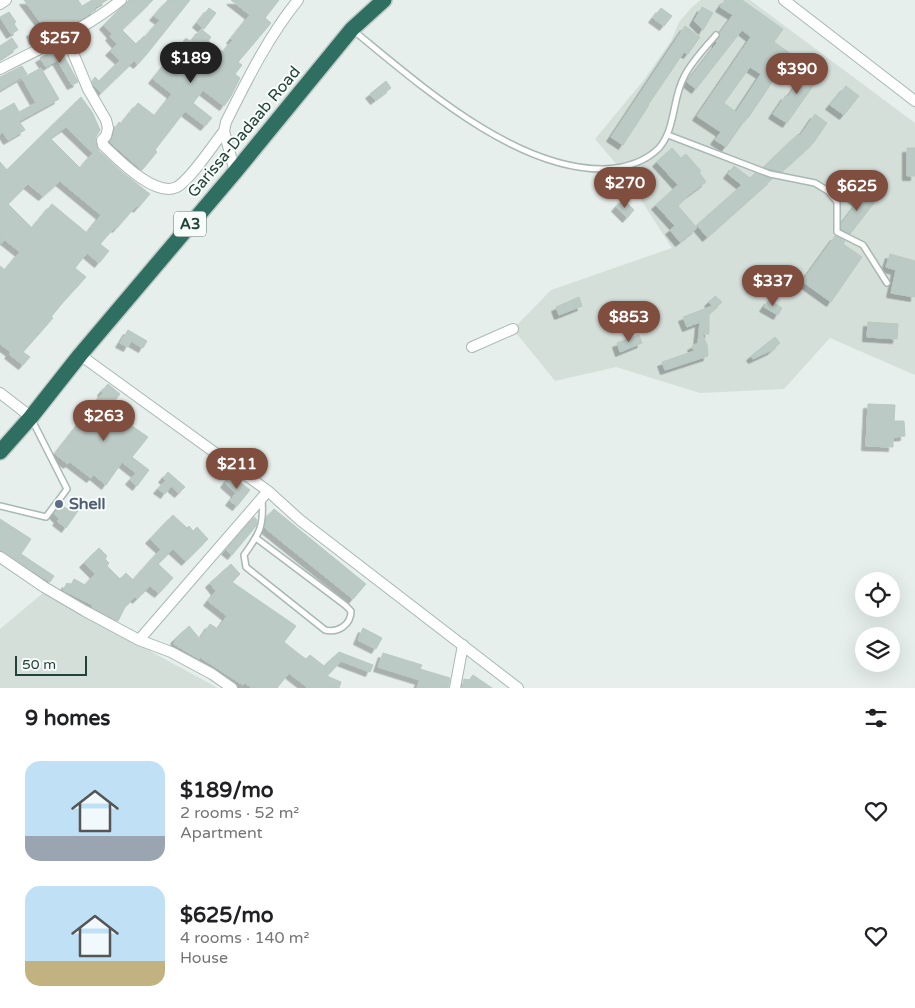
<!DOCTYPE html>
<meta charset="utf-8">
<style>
body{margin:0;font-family:"Varela Round",sans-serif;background:#f2f2f2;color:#202124;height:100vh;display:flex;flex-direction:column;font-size:19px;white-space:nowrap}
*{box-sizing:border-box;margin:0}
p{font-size:16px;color:#757577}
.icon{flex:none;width:28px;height:28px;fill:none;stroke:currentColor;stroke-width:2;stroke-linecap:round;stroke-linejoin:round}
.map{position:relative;height:688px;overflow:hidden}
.panel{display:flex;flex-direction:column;background:#fff;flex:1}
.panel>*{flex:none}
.buttons{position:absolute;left:855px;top:572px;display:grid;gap:10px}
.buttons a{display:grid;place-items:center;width:45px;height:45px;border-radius:50%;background:#fff;box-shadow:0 5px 20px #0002;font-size:25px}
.scale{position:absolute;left:15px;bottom:12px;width:72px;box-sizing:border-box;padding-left:5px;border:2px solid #24423a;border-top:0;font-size:14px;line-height:18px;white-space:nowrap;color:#24423a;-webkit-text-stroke:4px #f7fbf9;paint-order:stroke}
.price{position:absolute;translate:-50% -42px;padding:0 11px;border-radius:18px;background:#7f4e3f;color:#fff;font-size:16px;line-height:32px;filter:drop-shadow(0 1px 2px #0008)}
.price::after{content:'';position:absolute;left:50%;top:30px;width:15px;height:11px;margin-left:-8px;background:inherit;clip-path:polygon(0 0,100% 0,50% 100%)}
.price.current{background:#222;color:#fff}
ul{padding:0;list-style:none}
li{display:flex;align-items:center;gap:15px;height:125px;padding:0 25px}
li span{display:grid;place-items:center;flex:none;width:140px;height:100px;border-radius:15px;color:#555}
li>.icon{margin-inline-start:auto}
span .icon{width:60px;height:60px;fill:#fffc;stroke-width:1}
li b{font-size:21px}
h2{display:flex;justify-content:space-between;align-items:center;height:60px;padding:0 25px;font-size:21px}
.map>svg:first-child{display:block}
.built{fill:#d4dfda}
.building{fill:#bbcac4;stroke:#b8c9c2;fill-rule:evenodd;filter:url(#shadow)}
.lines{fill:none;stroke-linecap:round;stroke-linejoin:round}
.lane-casing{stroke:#a8b8b2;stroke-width:8}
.street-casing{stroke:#a8b8b2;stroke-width:12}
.highway-casing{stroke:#c2cac8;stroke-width:18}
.lane{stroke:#fff;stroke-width:5}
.street{stroke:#fff;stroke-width:10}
.highway{stroke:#2f6f62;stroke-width:15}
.service-dot{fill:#5c6f8a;stroke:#f7fbf9;stroke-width:2}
.labels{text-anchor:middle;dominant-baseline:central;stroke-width:4;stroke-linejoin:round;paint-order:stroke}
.shield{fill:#f7fbf9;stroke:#637a73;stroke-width:1}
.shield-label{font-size:15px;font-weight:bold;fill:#24423a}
.street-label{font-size:16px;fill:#24423a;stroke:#f7fbf9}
.service-label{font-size:16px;font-weight:bold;fill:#4e5e75;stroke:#f7fbf9;text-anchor:start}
</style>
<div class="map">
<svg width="915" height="688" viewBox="0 0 915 688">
<defs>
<filter id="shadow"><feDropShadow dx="-4.5" dy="4.5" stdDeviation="0" flood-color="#0004"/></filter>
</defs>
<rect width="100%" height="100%" fill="#e6efeb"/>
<path class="built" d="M 701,0 L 750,0 L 915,123 L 915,375 L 830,338 L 784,389 L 700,393 L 616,367 L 555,381 L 513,329 L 551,290 L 672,248 L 623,172 L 595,139 L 643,81 L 671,41 L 679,22 L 692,7 Z
M 43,593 L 209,683 L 217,688 L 0,688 L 0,629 Z"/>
<path class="building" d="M 24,0 L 78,0 L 82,6 L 92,0 L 107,0 L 94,8 L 96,10 L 74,23 L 34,40 L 31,32 L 44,27 Z
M 129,0 L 153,0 L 122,30 L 136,44 L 144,36 L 145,37 L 160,20 L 154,16 L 168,0 L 190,0 L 146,55 L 138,64 L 134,61 L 101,93 L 94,86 L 92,81 L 95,77 L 99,81 L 120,60 L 110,51 L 117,44 L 110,36 L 112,34 L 104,25 Z
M 231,0 L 279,0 L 265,18 L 271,23 L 238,62 L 242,65 L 235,74 L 240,78 L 230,98 L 224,106 L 203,90 L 193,103 L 212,118 L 205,126 L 185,111 L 155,150 L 157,152 L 142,170 L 110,142 L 113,138 L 115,128 L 119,122 L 121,124 L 138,103 L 155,116 L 172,94 L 153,79 L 186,38 L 191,42 L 201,29 L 211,37 L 208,41 L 223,52 L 233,40 L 231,39 L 250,15 Z
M 725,0 L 742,0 L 783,29 L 774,42 L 791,54 L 748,118 L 747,117 L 726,147 L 715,140 L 721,132 L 697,116 L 751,37 L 742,30 L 696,89 L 687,82 L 717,43 L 716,42 L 720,36 L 720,33 L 733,15 L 720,7 ZM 750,67 L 761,74 L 736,112 L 724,103 Z
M 702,7 L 713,13 L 703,30 L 694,21 Z
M 209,8 L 216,13 L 204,29 L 197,23 Z
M 661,8 L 672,16 L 664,26 L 653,18 Z
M 9,12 L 16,22 L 14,24 L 18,30 L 11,34 L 0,17 Z
M 685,26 L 700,37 L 688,54 L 684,52 L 648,105 L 649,105 L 623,145 L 611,137 Z
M 12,38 L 18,47 L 0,59 L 0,46 Z
M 59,47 L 78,82 L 72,85 L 57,60 L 46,67 L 40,58 Z
M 810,65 L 822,73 L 787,123 L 773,114 L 786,95 L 788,97 Z
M 22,66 L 27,74 L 0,90 L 0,77 Z
M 41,68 L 59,99 L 19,121 L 25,130 L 8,140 L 3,132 L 0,134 L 0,111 L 14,103 L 19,112 L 36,103 L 22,78 Z
M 386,81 L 391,88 L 375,100 L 370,94 Z
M 846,86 L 859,96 L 844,115 L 830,105 Z
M 81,97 L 92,112 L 100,130 L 95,138 L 98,150 L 123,173 L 150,194 L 138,208 L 136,206 L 117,228 L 115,227 L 100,244 L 109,251 L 99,263 L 87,253 L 75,268 L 86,277 L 64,301 L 51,317 L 53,318 L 23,352 L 30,357 L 23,365 L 9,354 L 11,352 L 0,344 L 0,266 L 5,270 L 20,252 L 5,240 L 0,245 L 0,162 L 7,170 ZM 66,127 L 93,153 L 80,168 L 50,138 ZM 60,181 L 101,215 L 87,233 L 52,204 L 32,228 L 8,204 L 28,184 L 43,196 Z
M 815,114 L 827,123 L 814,142 L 781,172 L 764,167 L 798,134 L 800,136 Z
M 672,148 L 681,158 L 686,154 L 701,171 L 699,172 L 706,182 L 687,196 L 678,206 L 697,228 L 680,242 L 670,230 L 675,226 L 656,205 L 678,185 L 657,162 Z
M 907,148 L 915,148 L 915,176 L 907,176 Z
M 734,166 L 750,178 L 755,173 L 772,179 L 707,237 L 697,225 L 742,185 L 728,174 Z
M 856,189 L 874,203 L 850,234 L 841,229 L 841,224 L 858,202 L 851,197 Z
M 623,199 L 634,210 L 627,218 L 616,207 Z
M 835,236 L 845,241 L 843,244 L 862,257 L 831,302 L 803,282 L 797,286 L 790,278 L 798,272 L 804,279 Z
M 890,254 L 915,261 L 915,297 L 891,293 L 896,270 L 886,267 Z
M 715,296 L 722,302 L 709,314 L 709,334 L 702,334 L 707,345 L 708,356 L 665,370 L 662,362 L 694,351 L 692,346 L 698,343 L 700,322 L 687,327 L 683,317 L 712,306 L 709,302 Z
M 579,297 L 582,306 L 559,315 L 556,307 Z
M 769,300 L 782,308 L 778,315 L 764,307 Z
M 868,322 L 898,324 L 897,339 L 867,337 Z
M 128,330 L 147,341 L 143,348 L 131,341 L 128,347 L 120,343 Z
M 639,335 L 642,343 L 620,352 L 617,343 Z
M 775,337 L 780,343 L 772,350 L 753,359 L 751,356 Z
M 108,384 L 120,394 L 111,406 L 134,423 L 132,426 L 148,437 L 132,457 L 149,470 L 137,486 L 130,480 L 136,473 L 122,462 L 106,485 L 94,475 L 91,478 L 70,462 L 68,464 L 55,454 L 103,393 L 102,391 Z
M 868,404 L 895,405 L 894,421 L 904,421 L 905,436 L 893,437 L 893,447 L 866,446 Z
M 168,472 L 185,487 L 179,493 L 171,486 L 165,494 L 158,489 L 166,480 L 163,478 Z
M 231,475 L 250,490 L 237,506 L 230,501 L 236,493 L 225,483 Z
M 61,504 L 67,509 L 70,505 L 78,511 L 66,528 L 57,521 L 59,519 L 54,514 Z
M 274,509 L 366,584 L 353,599 L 265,528 L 266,518 Z
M 173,515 L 187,528 L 189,526 L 193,531 L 197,527 L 208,539 L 186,561 L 173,549 L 158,564 L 173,578 L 159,593 L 150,586 L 137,599 L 135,597 L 125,607 L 118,621 L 92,607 L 93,605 L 63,590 L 67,583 L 71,585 L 74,579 L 85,585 L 95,574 L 84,563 L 99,548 L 107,556 L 105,559 L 109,563 L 107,566 L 120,579 L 126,573 L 133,580 L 161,549 L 150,539 Z
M 254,517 L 257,520 L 256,526 L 232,555 L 226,550 Z
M 0,519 L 31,539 L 21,554 L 54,576 L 50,582 L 0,550 Z
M 231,564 L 240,574 L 232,582 L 296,626 L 284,642 L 299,654 L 306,659 L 310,655 L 324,666 L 339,652 L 373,665 L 370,672 L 341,661 L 327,676 L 341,682 L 339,688 L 308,688 L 289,673 L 277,688 L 252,688 L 245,683 L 243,685 L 200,657 L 199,659 L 174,644 L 176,640 L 175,639 L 189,626 L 200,639 L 210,624 L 218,629 L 227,616 L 208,601 L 216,591 L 210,583 Z
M 363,628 L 382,638 L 376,649 L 358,640 Z
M 383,653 L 422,665 L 420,669 L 450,678 L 448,688 L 417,688 L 420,680 L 378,667 Z
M 473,675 L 492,688 L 462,688 L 464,679 L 469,680 Z"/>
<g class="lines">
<defs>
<path id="lane" d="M 354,31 C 420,85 515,170 604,169 C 625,168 644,163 659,148 C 676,128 672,99 684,77 C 691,62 705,48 716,35
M 668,135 L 770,174 L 815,183 L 828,191 L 837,202 L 837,232 L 863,245 L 887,283
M 0,506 L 46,517 L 67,489 L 32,420
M 256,538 L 345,605 L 351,611 C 351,625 338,633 325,630 L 246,567 L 244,555 C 260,533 264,526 262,499"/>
<path id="street" d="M 784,0 L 915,101
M 0,4 L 6,0
M 66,36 L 88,89 L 106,120 L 108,128 L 106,136 L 102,140 L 103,145 C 118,159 155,198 177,187 C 191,179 213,145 224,131
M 0,69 C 41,47 85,30 121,0
M 235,172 L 224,131 L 226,122 C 247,80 268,37 298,0
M 472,347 L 513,329
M 80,355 L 268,491 L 300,520 L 518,688
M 0,393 L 31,417
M 0,557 L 44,587 L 85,611 L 139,640 L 171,652 L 212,674 L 232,688
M 139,640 L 268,491
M 455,688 L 463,645"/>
<path id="highway" d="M 0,452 L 31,417 L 80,355 L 235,172 L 352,29 L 384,0"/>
</defs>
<use href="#lane" class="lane-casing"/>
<use href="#street" class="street-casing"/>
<use href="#highway" class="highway-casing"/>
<use href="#lane" class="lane"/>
<use href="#street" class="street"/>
<use href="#highway" class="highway"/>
</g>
<circle class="service-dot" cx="59" cy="504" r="5"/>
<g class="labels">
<rect class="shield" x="174" y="211.5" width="32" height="25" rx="4"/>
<g class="shield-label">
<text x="190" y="224">A3</text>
</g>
<g class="street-label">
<text transform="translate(244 132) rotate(-50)">Garissa-Dadaab Road</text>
</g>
<g class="service-label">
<text x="69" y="504">Shell</text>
</g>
</g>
</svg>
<div class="buttons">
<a><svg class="icon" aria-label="locate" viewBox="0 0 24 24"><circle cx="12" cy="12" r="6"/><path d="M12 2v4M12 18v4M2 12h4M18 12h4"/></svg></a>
<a><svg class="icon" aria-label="layers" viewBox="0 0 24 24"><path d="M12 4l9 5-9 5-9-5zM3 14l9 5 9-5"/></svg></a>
</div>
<div class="scale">50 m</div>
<b class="price" style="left:60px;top:64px">$257</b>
<b class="price current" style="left:191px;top:84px">$189</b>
<b class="price" style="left:797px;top:95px">$390</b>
<b class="price" style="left:625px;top:209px">$270</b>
<b class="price" style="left:857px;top:212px">$625</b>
<b class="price" style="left:773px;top:307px">$337</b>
<b class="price" style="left:629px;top:343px">$853</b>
<b class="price" style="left:104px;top:442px">$263</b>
<b class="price" style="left:237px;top:490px">$211</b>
</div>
<section class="panel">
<h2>9 homes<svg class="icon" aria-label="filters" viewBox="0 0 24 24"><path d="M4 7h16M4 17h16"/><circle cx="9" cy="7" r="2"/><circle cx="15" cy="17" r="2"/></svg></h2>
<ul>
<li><span style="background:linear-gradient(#bfe0f5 75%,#9aa5b1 0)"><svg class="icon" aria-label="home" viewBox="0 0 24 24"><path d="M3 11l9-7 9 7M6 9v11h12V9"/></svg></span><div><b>$189/mo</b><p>2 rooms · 52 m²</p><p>Apartment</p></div><svg class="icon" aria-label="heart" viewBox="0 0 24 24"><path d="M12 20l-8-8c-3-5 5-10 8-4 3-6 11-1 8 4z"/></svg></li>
<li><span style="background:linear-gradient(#bfe0f5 75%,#c2b280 0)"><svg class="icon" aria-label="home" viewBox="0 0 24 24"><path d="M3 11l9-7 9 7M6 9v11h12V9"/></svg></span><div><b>$625/mo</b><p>4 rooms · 140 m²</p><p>House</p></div><svg class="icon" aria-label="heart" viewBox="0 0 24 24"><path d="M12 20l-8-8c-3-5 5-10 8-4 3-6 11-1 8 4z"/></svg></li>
</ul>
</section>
